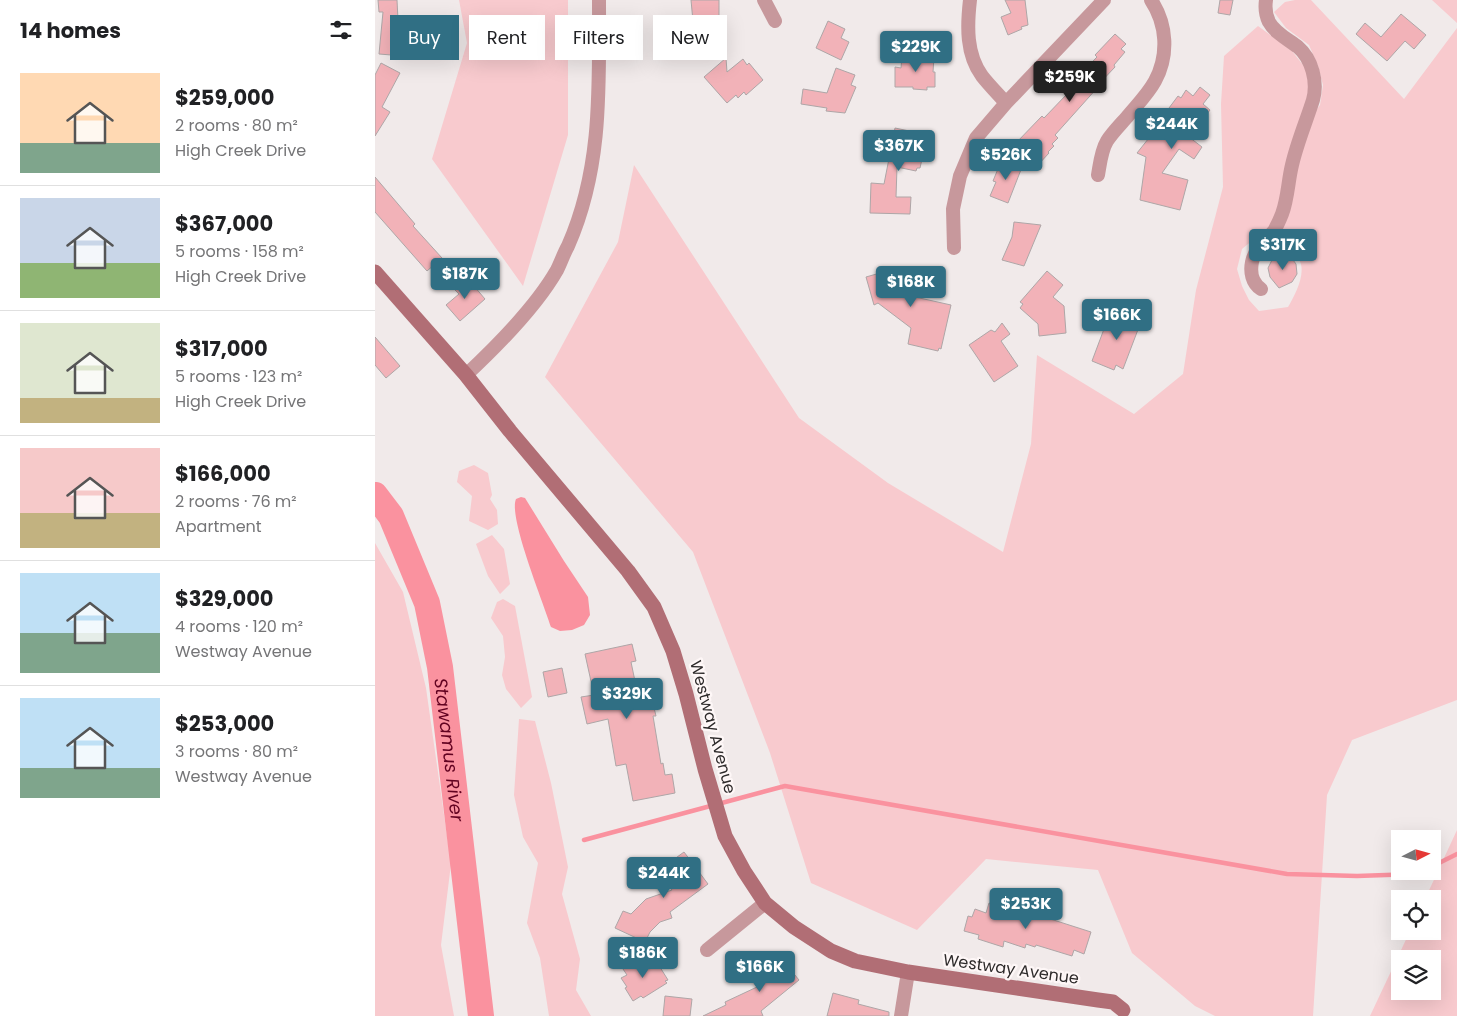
<!DOCTYPE html>
<meta charset="utf-8">
<style>
body{margin:0;font-family:Poppins,sans-serif;background:#f2f2f2;color:#202124;height:100vh;display:flex;flex-direction:column;font-size:19px;white-space:nowrap}
*{box-sizing:border-box;margin:0}
p{font-size:16px;color:#757577}
.icon{flex:none;width:28px;height:28px;fill:none;stroke:currentColor;stroke-width:2;stroke-linecap:round;stroke-linejoin:round}
.map{position:relative;flex:1;overflow:hidden}
.sheet{display:flex;flex-direction:column;background:#fff;width:375px}
.sheet>*{flex:none}
.hud{position:absolute;left:15px;top:15px;width:475px;height:45px;display:flex;gap:10px}
.needle{width:32px;rotate:84deg}
.buttons{position:absolute;left:1016px;top:830px;display:grid;gap:10px}
.buttons a{display:grid;place-items:center;width:50px;height:50px;border-radius:0px;background:#fff;box-shadow:0 5px 20px #0002;font-size:25px}
.price{position:absolute;translate:-50% -42px;padding:0 11px;border-radius:5px;background:#306f84;color:#fff;font-size:16px;line-height:32px;filter:drop-shadow(0 1px 2px #0008)}
.price::after{content:'';position:absolute;left:50%;top:30px;width:15px;height:11px;margin-left:-8px;background:inherit;clip-path:polygon(0 0,100% 0,50% 100%)}
.price.active{background:#222;color:#fff}
ul{padding:0;list-style:none}
li{display:flex;align-items:center;gap:15px;height:125px;padding:0 20px}
li+li{border-top:1px solid #e0e0e0}
li span{display:grid;place-items:center;flex:none;width:140px;height:100px;border-radius:0px;color:#555}
li>.icon{margin-inline-start:auto}
span .icon{width:60px;height:60px;fill:#fffc;stroke-width:1}
li b{font-size:21px}
h2{display:flex;justify-content:space-between;align-items:center;height:60px;padding:0 20px;font-size:21px}
.chip{padding:0 18px;border-radius:0px;background:#fff;box-shadow:0 5px 20px #0002;font-size:18px;line-height:45px}
.chip.active{background:#306f84;color:#fff}
main{display:flex;flex:1;min-height:0}
.map>svg:first-child{display:block}
.green{fill:#f8cace;fill-rule:evenodd}
.water{fill:#fa929f}
.lines{fill:none;stroke-linecap:round;stroke-linejoin:round}
.stream{stroke:#fa929f;stroke-width:4.5}
.river{stroke:#fa929f;stroke-width:26}
.building{fill:#f2b2b8;stroke:#aea6a7}
.street{stroke:#c7989c;stroke-width:14}
.secondary{stroke:#b16e75;stroke-width:15}
.labels{text-anchor:middle;dominant-baseline:central;stroke-width:4.5;stroke-linejoin:round;paint-order:stroke}
.street-label{font-size:16px;fill:#2d2a2a;stroke:#fef7f7}
.water-label{font-size:18px;font-style:italic;fill:#620220;stroke:#fef7f7}
</style>
<main>
<section class="sheet">
<h2>14 homes<svg class="icon" aria-label="filters" viewBox="0 0 24 24"><path d="M4 7h16M4 17h16"/><circle cx="9" cy="7" r="2"/><circle cx="15" cy="17" r="2"/></svg></h2>
<ul>
<li><span style="background:linear-gradient(#ffd9b3 70%,#7fa58c 0)"><svg class="icon" aria-label="home" viewBox="0 0 24 24"><path d="M3 11l9-7 9 7M6 9v11h12V9"/></svg></span><div><b>$259,000</b><p>2 rooms · 80 m²</p><p>High Creek Drive</p></div></li>
<li><span style="background:linear-gradient(#c9d6e8 65%,#8fb573 0)"><svg class="icon" aria-label="home" viewBox="0 0 24 24"><path d="M3 11l9-7 9 7M6 9v11h12V9"/></svg></span><div><b>$367,000</b><p>5 rooms · 158 m²</p><p>High Creek Drive</p></div></li>
<li><span style="background:linear-gradient(#dfe7d0 75%,#c2b280 0)"><svg class="icon" aria-label="home" viewBox="0 0 24 24"><path d="M3 11l9-7 9 7M6 9v11h12V9"/></svg></span><div><b>$317,000</b><p>5 rooms · 123 m²</p><p>High Creek Drive</p></div></li>
<li><span style="background:linear-gradient(#f6c9c9 65%,#c2b280 0)"><svg class="icon" aria-label="home" viewBox="0 0 24 24"><path d="M3 11l9-7 9 7M6 9v11h12V9"/></svg></span><div><b>$166,000</b><p>2 rooms · 76 m²</p><p>Apartment</p></div></li>
<li><span style="background:linear-gradient(#bfe0f5 60%,#7fa58c 0)"><svg class="icon" aria-label="home" viewBox="0 0 24 24"><path d="M3 11l9-7 9 7M6 9v11h12V9"/></svg></span><div><b>$329,000</b><p>4 rooms · 120 m²</p><p>Westway Avenue</p></div></li>
<li><span style="background:linear-gradient(#bfe0f5 70%,#7fa58c 0)"><svg class="icon" aria-label="home" viewBox="0 0 24 24"><path d="M3 11l9-7 9 7M6 9v11h12V9"/></svg></span><div><b>$253,000</b><p>3 rooms · 80 m²</p><p>Westway Avenue</p></div></li>
</ul>
</section>
<div class="map">
<svg width="1082" height="1016" viewBox="0 0 1082 1016">
<rect width="100%" height="100%" fill="#f1eaea"/>
<path class="green" d="M 84,0 L 193,0 L 193,135 L 148,286 L 57,159 L 92,43 Z
M 920,0 L 936,0 L 1029,99 L 1082,28 L 1082,700 L 977,740 L 952,795 L 938,1016 L 840,1016 L 820,1006 L 757,953 L 723,870 L 611,859 L 542,930 L 436,883 L 395,753 L 318,552 L 170,377 L 243,242 L 259,165 L 424,418 L 513,483 L 628,552 L 656,444 L 662,355 L 759,414 L 808,374 L 821,290 L 848,187 L 846,104 L 849,56 L 883,26 L 917,51 L 932,70 L 934,91 L 906,199 L 897,224 L 867,249 L 862,269 L 867,286 L 874,300 L 884,311 L 913,307 C 920,295 933,271 923,258 C 919,253 914,253 910,249 C 907,246 904,240 901,236 L 937,116 L 945,105 L 948,85 L 943,66 L 934,45 L 911,28 L 899,12 L 910,2 Z
M 1057,0 L 1082,0 L 1082,23 Z
M 99,465 L 113,473 L 117,495 L 115,499 L 122,510 L 123,524 L 113,530 L 94,521 L 97,496 L 82,482 L 84,471 Z
M 117,535 L 129,549 L 135,584 L 125,594 L 113,576 L 101,544 Z
M 0,543 L 28,592 L 51,688 L 76,864 L 66,945 L 79,1016 L 0,1016 Z
M 128,599 L 140,606 L 157,697 L 146,708 L 131,689 L 127,675 L 130,657 L 128,636 L 116,618 L 122,602 Z
M 144,719 L 160,721 L 176,783 L 193,867 L 187,894 L 205,959 L 201,990 L 216,1016 L 174,1016 L 165,958 L 152,923 L 163,863 L 148,837 L 139,795 Z
M 1082,830 L 1082,1016 L 995,1016 L 1035,931 L 1058,931 L 1058,899 L 1050,899 ZM 1025,959 L 1058,959 L 1058,991 L 1025,991 Z"/>
<path class="water" d="M 146,497 L 150,498 L 189,561 L 213,597 L 215,615 L 209,625 L 197,630 L 185,631 L 176,627 C 169,604 133,517 141,499 Z"/>
<g class="lines">
<path class="stream" d="M 209,840 L 410,786 L 912,874 L 982,876 L 1040,874 L 1046,871
M 1058,866 L 1082,854"/>
<path class="river" id="s1" d="M 0,495 L 16,516 L 52,603 L 65,667 L 106,1016"/>
</g>
<path class="building" d="M 3,0 L 22,0 L 23,20 L 36,21 L 34,38 L 43,39 L 41,57 L 4,54 L 8,12 L 4,12 Z
M 316,0 L 344,0 L 344,17 L 347,16 L 350,41 L 334,42 L 344,54 L 314,57 L 313,44 L 320,43 Z
M 630,0 L 650,0 L 653,25 L 646,27 L 647,29 L 633,35 L 626,17 L 636,13 Z
M 845,0 L 858,0 L 855,15 L 843,13 Z
M 1026,14 L 1051,35 L 1039,49 L 1030,41 L 1012,61 L 981,34 L 990,23 L 1006,37 Z
M 453,21 L 470,29 L 466,38 L 474,42 L 466,60 L 441,48 Z
M 740,34 L 751,44 L 746,49 L 750,52 L 739,65 L 740,67 L 722,86 L 723,87 L 680,135 L 683,138 L 677,144 L 679,146 L 673,152 L 674,153 L 662,166 L 640,144 L 667,116 L 669,118 L 692,94 L 689,91 L 722,57 L 720,55 Z
M 527,56 L 559,57 L 558,72 L 560,72 L 560,87 L 552,87 L 552,90 L 538,89 L 538,87 L 520,87 L 520,67 L 526,68 Z
M 351,58 L 352,72 L 368,59 L 372,65 L 374,63 L 388,80 L 371,95 L 369,92 L 363,98 L 361,95 L 352,103 L 329,77 Z
M 6,63 L 25,73 L 7,107 L 15,112 L 0,136 L 0,75 Z
M 461,68 L 480,75 L 476,85 L 481,87 L 470,113 L 451,111 L 452,108 L 426,104 L 428,89 L 452,93 Z
M 825,87 L 835,95 L 828,104 L 835,110 L 814,137 L 827,147 L 819,159 L 804,149 L 787,173 L 813,180 L 805,210 L 765,200 L 771,157 L 762,153 L 793,114 L 791,112 L 803,96 L 806,98 L 811,90 L 818,96 Z
M 520,128 L 558,136 L 547,159 L 545,168 L 542,168 L 541,171 L 522,167 L 521,197 L 536,197 L 535,214 L 495,213 L 496,183 L 509,184 Z
M 627,159 L 647,167 L 633,203 L 615,196 L 621,182 L 618,181 Z
M 0,177 L 40,224 L 38,226 L 67,258 L 52,271 L 0,212 Z
M 639,222 L 666,225 L 649,266 L 627,260 L 637,237 Z
M 906,256 L 915,257 L 918,260 L 921,264 L 922,274 L 917,282 L 904,288 L 895,277 L 893,268 L 897,260 Z
M 526,267 L 528,276 L 546,289 L 540,297 L 576,305 L 566,349 L 564,348 L 563,351 L 533,344 L 536,328 L 503,303 L 499,305 L 491,277 Z
M 672,271 L 688,285 L 678,297 L 689,306 L 691,333 L 664,336 L 663,324 L 645,308 L 648,304 L 645,302 Z
M 93,279 L 110,299 L 85,321 L 71,305 L 84,294 L 80,290 Z
M 747,312 L 767,319 L 748,369 L 741,365 L 739,370 L 717,361 L 735,313 L 745,316 Z
M 627,323 L 635,334 L 626,341 L 643,366 L 619,382 L 594,345 L 616,330 L 620,332 Z
M 0,337 L 25,366 L 11,378 L 0,365 Z
M 257,644 L 261,661 L 256,662 L 261,686 L 273,683 L 281,716 L 278,716 L 286,764 L 288,763 L 290,775 L 297,774 L 300,793 L 258,801 L 251,764 L 241,766 L 233,719 L 212,724 L 206,697 L 219,695 L 210,654 Z
M 187,668 L 192,693 L 173,697 L 168,672 Z
M 309,852 L 333,884 L 295,912 L 297,918 L 285,922 L 275,932 L 270,942 L 240,928 L 248,911 L 256,914 L 271,899 L 297,890 L 283,871 Z
M 614,903 L 651,914 L 653,909 L 666,913 L 666,916 L 716,932 L 709,954 L 699,950 L 697,956 L 661,945 L 660,947 L 651,944 L 650,948 L 629,941 L 628,947 L 603,939 L 604,935 L 589,931 L 593,916 L 597,917 L 600,909 L 611,913 Z
M 267,957 L 274,969 L 283,964 L 293,980 L 290,981 L 292,983 L 268,998 L 266,996 L 258,1001 L 250,988 L 252,987 L 246,978 L 252,975 L 248,969 Z
M 406,958 L 424,980 L 386,1011 L 388,1016 L 328,1016 L 351,1005 L 350,1002 L 382,987 L 380,984 L 391,975 L 388,972 Z
M 458,993 L 484,1000 L 483,1004 L 514,1012 L 514,1016 L 452,1016 Z
M 290,996 L 317,999 L 315,1016 L 288,1016 Z"/>
<g class="lines">
<path class="street" d="M 389,0 L 400,21
M 595,0 C 592,26 591,54 607,76 C 614,85 623,94 631,103
M 723,175 C 725,164 726,151 732,141 C 737,133 745,125 752,117 C 761,106 773,94 780,81 C 794,55 792,24 776,0
M 579,248 L 578,209 L 585,176 L 601,138 L 631,103 L 729,0
M 886,289 C 877,283 875,272 877,262 C 880,248 890,241 899,231 C 902,226 905,219 907,214 C 913,198 913,181 917,165 C 922,143 931,122 938,100 C 943,82 937,59 923,47 C 914,40 900,33 894,22 C 891,16 890,7 891,0
M 91,375 C 122,346 161,307 182,270 C 186,262 189,253 193,246 C 228,167 224,84 224,0
M 332,950 L 390,903
M 526,1016 L 533,972"/>
<path class="secondary" d="M 0,272 L 91,375 L 135,431 L 253,571 L 279,607 L 298,651 L 311,694 L 330,769 L 350,836 L 369,871 L 390,903 L 419,927 L 456,951 L 480,961 L 533,972 L 723,1000 L 738,1002 L 748,1010"/>
</g>
<g class="labels">
<g class="street-label">
<text transform="translate(338 727) rotate(75)">Westway Avenue</text>
<text transform="translate(636 969) rotate(8)">Westway Avenue</text>
</g>
<g class="water-label">
<text stroke="none"><textPath href="#s1" startOffset="269">Stawamus River</textPath></text>
</g>
</g>
</svg>
<div class="buttons">
<a><svg class="needle" viewBox="-14 -14 28 28"><path d="M0-13l5 13h-10z" fill="#e53935"/><path d="M0 13l5-13h-10z" fill="#757577"/></svg></a>
<a><svg class="icon" aria-label="locate" viewBox="0 0 24 24"><circle cx="12" cy="12" r="6"/><path d="M12 2v4M12 18v4M2 12h4M18 12h4"/></svg></a>
<a><svg class="icon" aria-label="layers" viewBox="0 0 24 24"><path d="M12 4l9 5-9 5-9-5zM3 14l9 5 9-5"/></svg></a>
</div>
<b class="price" style="left:541px;top:73px">$229K</b>
<b class="price active" style="left:695px;top:103px">$259K</b>
<b class="price" style="left:797px;top:150px">$244K</b>
<b class="price" style="left:524px;top:172px">$367K</b>
<b class="price" style="left:631px;top:181px">$526K</b>
<b class="price" style="left:908px;top:271px">$317K</b>
<b class="price" style="left:90px;top:300px">$187K</b>
<b class="price" style="left:536px;top:308px">$168K</b>
<b class="price" style="left:742px;top:341px">$166K</b>
<b class="price" style="left:252px;top:720px">$329K</b>
<b class="price" style="left:289px;top:899px">$244K</b>
<b class="price" style="left:651px;top:930px">$253K</b>
<b class="price" style="left:268px;top:979px">$186K</b>
<b class="price" style="left:385px;top:993px">$166K</b>
<div class="hud">
<a class="chip active">Buy</a>
<a class="chip">Rent</a>
<a class="chip">Filters</a>
<a class="chip">New</a>
</div>
</div>
</main>
